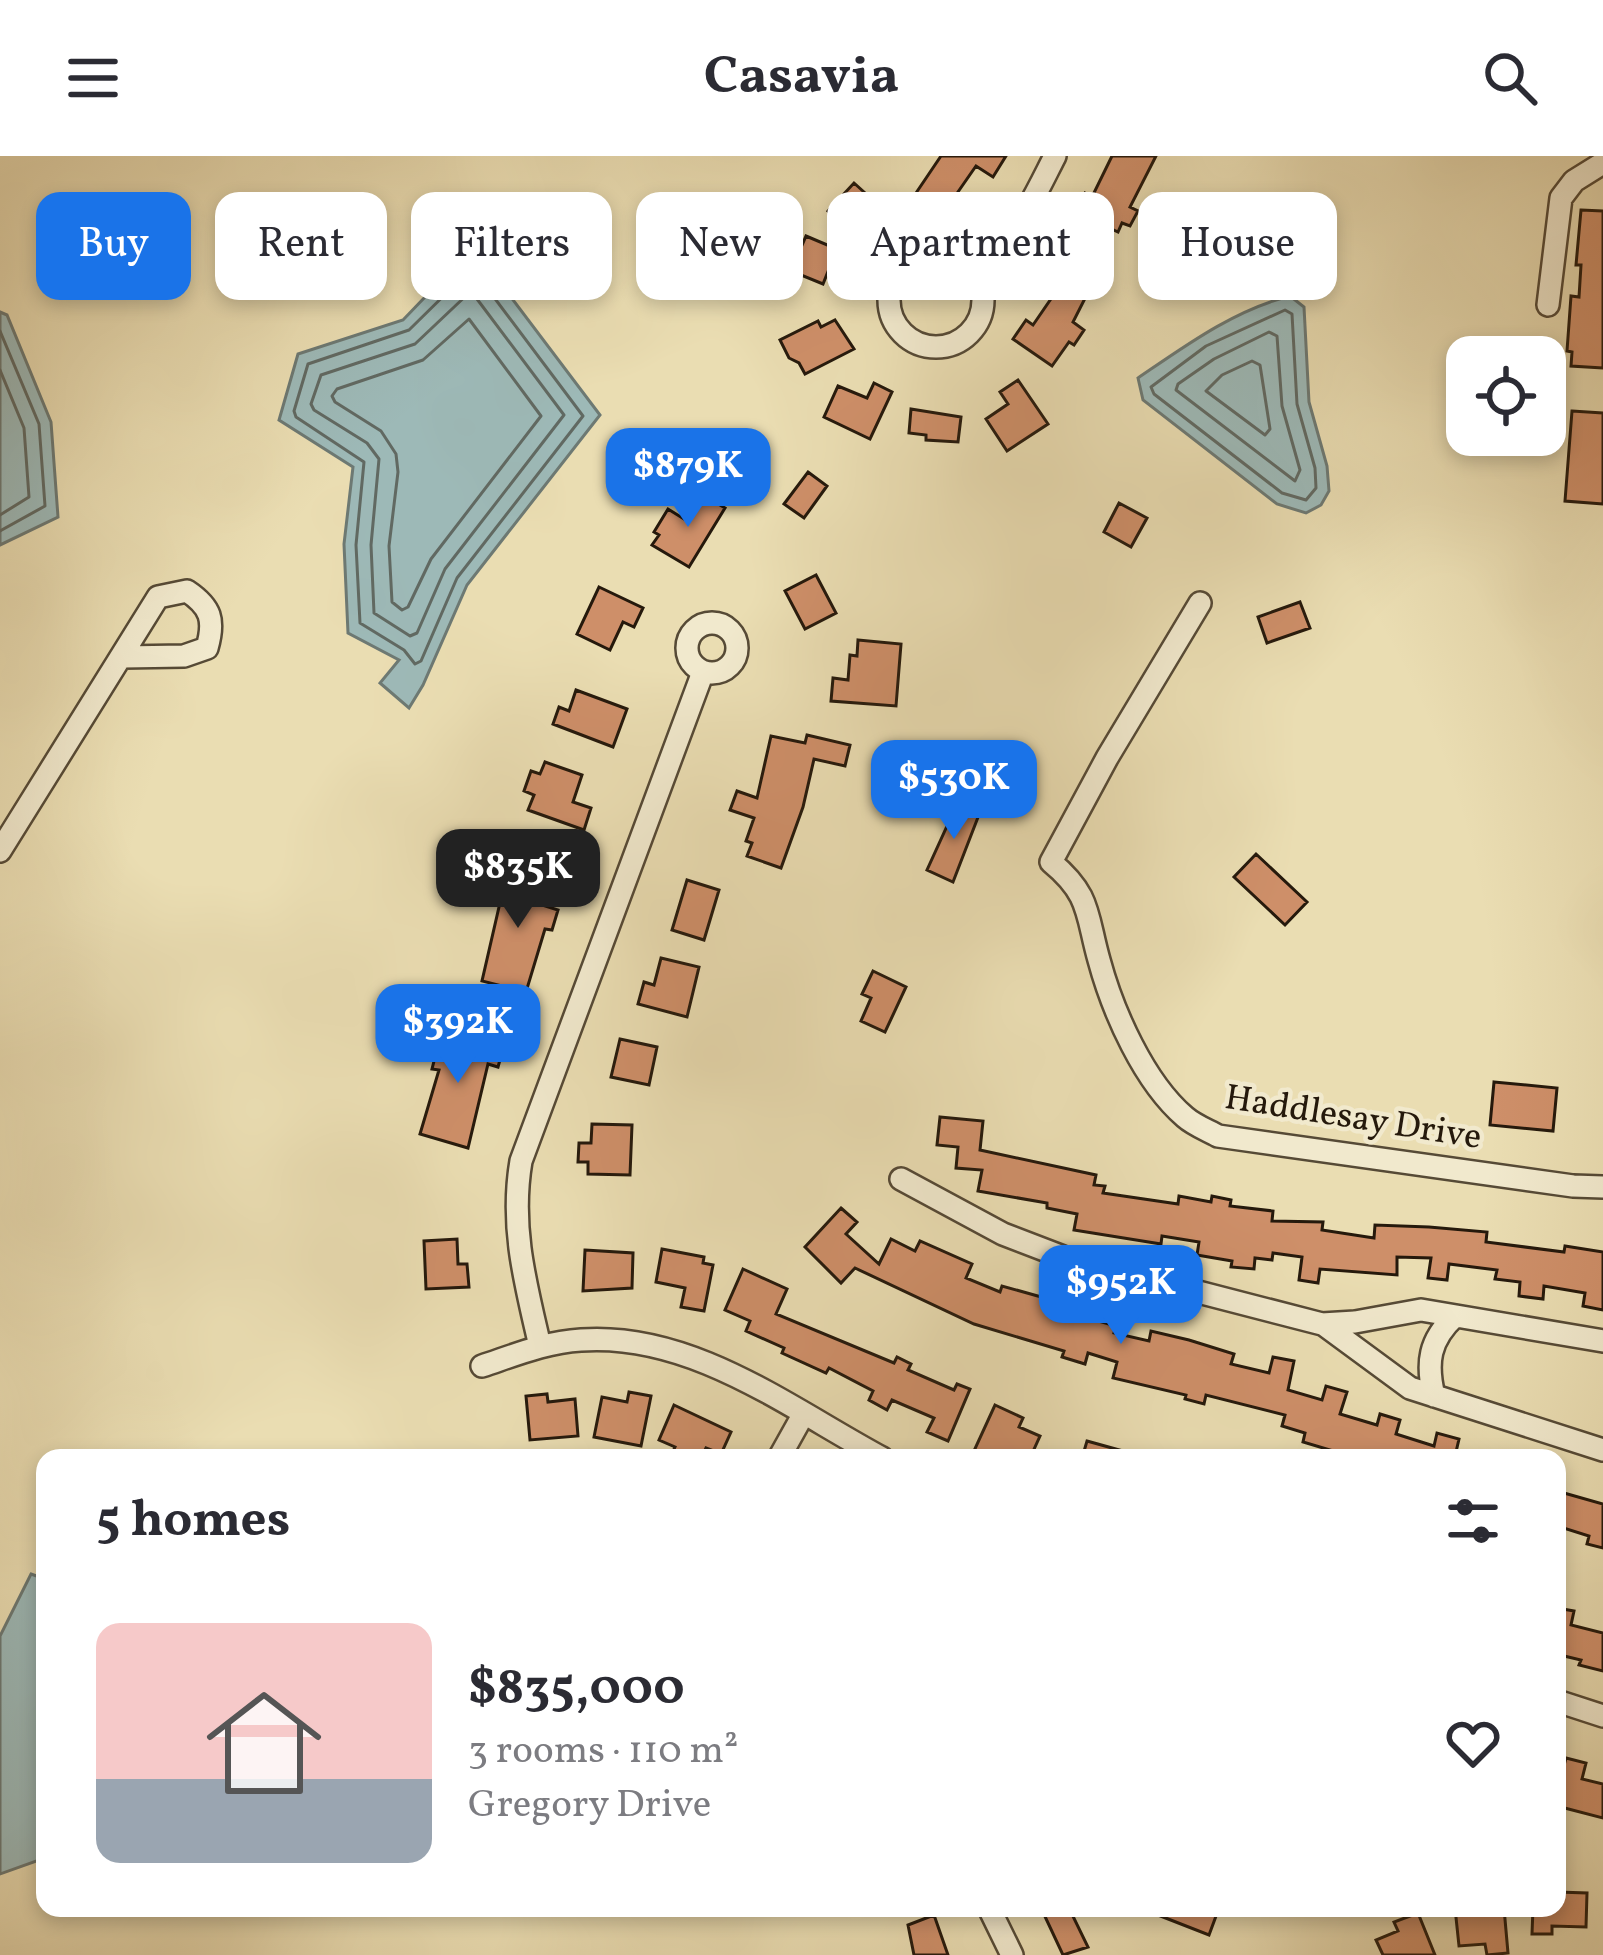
<!DOCTYPE html>
<meta charset="utf-8">
<style>
body{margin:0;font-family:Vollkorn,serif;background:#f2f2f3;color:#2b2b33;height:100vh;display:flex;flex-direction:column;font-size:45px;white-space:nowrap}
*{box-sizing:border-box;margin:0}
p{font-size:39px;color:#7c7c81}
.icon{flex:none;width:66px;height:66px;fill:none;stroke:currentColor;stroke-width:2;stroke-linecap:round;stroke-linejoin:round}
.map{position:relative;flex:1;overflow:hidden}
.details{position:absolute;left:36px;top:1293px;width:1530px;height:468px;display:flex;flex-direction:column;background:#fff;border-radius:24px;box-shadow:0 6px 18px #0003}
.details>*{flex:none}
.banner{position:absolute;left:36px;top:36px;width:1533px;height:108px;display:flex;gap:24px}
.buttons{position:absolute;left:1446px;top:180px;display:grid;gap:24px}
.buttons a{display:grid;place-items:center;width:120px;height:120px;border-radius:24px;background:#fff;box-shadow:0 6px 18px #0003;font-size:60px}
.price{position:absolute;translate:-50% -102px;padding:0 27px;border-radius:24px;background:#1a73e8;color:#fff;font-size:39px;line-height:78px;filter:drop-shadow(0 3px 6px #0008)}
.price::after{content:'';position:absolute;left:50%;top:72px;width:36px;height:27px;margin-left:-18px;background:inherit;clip-path:polygon(0 0,100% 0,50% 100%)}
.price.current{background:#222;color:#fff}
ul{padding:0;list-style:none}
li{display:flex;align-items:center;gap:36px;height:300px;padding:0 60px}
li span{display:grid;place-items:center;flex:none;width:336px;height:240px;border-radius:24px;color:#555}
li>.icon{margin-inline-start:auto}
span .icon{width:144px;height:144px;fill:#fffc;stroke-width:1}
li b{font-size:51px}
h2{display:flex;justify-content:space-between;align-items:center;height:144px;padding:0 60px;font-size:51px}
.pill{padding:0 42px;border-radius:24px;background:#fff;box-shadow:0 6px 18px #0003;font-size:42px;line-height:108px}
.pill.current{background:#1a73e8;color:#fff}
header{display:flex;justify-content:space-between;align-items:center;height:156px;padding:0 60px;background:#fff;font-size:54px;font-weight:700}
.map>svg:first-child{display:block}
.water{fill:#9db9b7;stroke:#6d7973;stroke-width:3}
.lines{fill:none;stroke-linecap:round;stroke-linejoin:round}
.shore{stroke:#616962;stroke-width:3}
.building{fill:#ce8f69;stroke:#25190c;stroke-width:3}
.street-casing{stroke:#564a36;stroke-width:26}
.street{stroke:#f1e9cd;stroke-width:21}
.labels{text-anchor:middle;dominant-baseline:central;stroke-width:9;stroke-linejoin:round;paint-order:stroke}
.street-label{font-size:36px;fill:#25190c;stroke:#f1e9cd}
</style>
<header><svg class="icon" aria-label="menu" viewBox="0 0 24 24"><path d="M4 6h16M4 12h16M4 18h16"/></svg>Casavia<svg class="icon" aria-label="search" viewBox="0 0 24 24"><circle cx="10" cy="10" r="6"/><path d="M15 15l6 6"/></svg></header>
<div class="map">
<svg width="1603" height="1799" viewBox="0 0 1603 1799">
<rect width="100%" height="100%" fill="#eaddb2"/>
<filter id="stains"><feTurbulence type="fractalNoise" baseFrequency=".00167" numOctaves="4"/><feColorMatrix values="0 0 0 0 .2 0 0 0 0 .09 0 0 0 0 .02 0 0 0 .5 -.17"/></filter>
<radialGradient id="worn" r=".72"><stop offset=".6" stop-color="#630" stop-opacity="0"/><stop offset="1" stop-color="#630" stop-opacity=".3"/></radialGradient>
<path class="water" d="M 473,91 L 600,259 L 467,429 L 423,529 L 409,552 L 380,527 L 399,504 L 348,477 L 344,388 L 353,311 L 279,264 L 298,198 L 403,164 Z
M 1290,140 L 1304,151 L 1309,246 L 1327,310 L 1329,335 L 1321,349 L 1306,357 L 1277,348 L 1143,244 L 1138,222 C 1185,190 1234,154 1290,140 Z
M 0,156 L 7,159 L 51,266 L 58,361 L 0,389 Z
M 31,1418 L 45,1423 L 45,1702 L 0,1718 L 0,1480 Z"/>
<g class="lines">
<path class="shore" d="M 472,112 L 583,260 L 457,422 L 421,505 L 415,508 L 404,494 L 360,467 L 356,389 L 364,306 L 296,261 L 294,255 L 308,208 L 409,174 Z
M 471,135 L 564,259 L 445,413 L 417,477 L 410,480 L 374,457 L 371,389 L 379,303 L 367,287 L 314,254 L 311,248 L 321,219 L 415,188 Z
M 1285,154 L 1292,158 L 1297,248 L 1315,312 L 1316,332 L 1306,344 L 1282,337 L 1154,238 L 1151,231 L 1206,190 Z
M 469,163 L 541,260 L 431,403 L 408,451 L 402,454 L 392,446 L 389,390 L 398,316 L 396,298 L 381,275 L 335,246 L 332,240 L 337,233 L 423,204 Z
M 0,175 L 39,268 L 45,350 L 0,375
M 1269,176 L 1277,180 L 1282,250 L 1300,314 L 1295,325 L 1176,234 L 1178,228 L 1214,203 Z
M 1252,205 L 1260,209 L 1270,273 L 1265,279 L 1206,235 L 1222,219 Z
M 0,214 L 24,272 L 29,341 L 0,359"/>
</g>
<path class="building" d="M 941,0 L 1006,0 L 993,21 L 976,10 L 944,56 L 916,37 Z
M 1112,0 L 1156,0 L 1130,51 L 1138,55 L 1130,70 L 1122,67 L 1118,76 L 1076,56 L 1085,37 L 1092,41 Z
M 854,27 L 884,54 L 860,81 L 828,55 Z
M 1581,54 L 1603,55 L 1603,212 L 1571,210 L 1572,196 L 1567,195 L 1571,140 L 1579,141 L 1581,109 L 1576,109 Z
M 806,80 L 837,93 L 823,128 L 791,115 Z
M 1070,86 L 1105,103 L 1073,166 L 1084,174 L 1074,189 L 1069,186 L 1052,210 L 1013,183 L 1026,164 L 1033,169 L 1057,134 L 1043,127 L 1052,108 L 1057,111 Z
M 835,164 L 854,193 L 805,218 L 799,207 L 789,202 L 780,184 L 818,165 L 821,171 Z
M 1018,224 L 1048,268 L 1007,295 L 986,263 L 1008,248 L 1000,236 Z
M 874,227 L 892,236 L 870,283 L 824,261 L 838,230 L 867,242 Z
M 911,253 L 961,261 L 958,286 L 926,284 L 926,279 L 909,277 Z
M 1572,255 L 1603,257 L 1603,348 L 1565,345 Z
M 808,316 L 827,330 L 804,362 L 784,348 Z
M 700,337 L 725,352 L 689,411 L 652,389 L 659,379 L 654,376 L 668,353 L 684,363 Z
M 1119,347 L 1147,362 L 1131,391 L 1104,376 Z
M 816,419 L 836,457 L 805,473 L 785,435 Z
M 599,431 L 643,452 L 634,471 L 623,466 L 610,494 L 577,478 Z
M 1300,446 L 1310,472 L 1267,487 L 1258,461 Z
M 858,484 L 901,488 L 896,550 L 831,545 L 833,522 L 848,524 L 850,499 L 857,500 Z
M 576,534 L 627,553 L 613,591 L 553,568 L 559,551 L 569,555 Z
M 807,579 L 850,589 L 845,610 L 814,603 L 803,651 L 781,712 L 747,700 L 752,687 L 746,685 L 754,662 L 730,654 L 737,635 L 757,642 L 771,580 L 805,587 Z
M 545,606 L 582,619 L 573,646 L 591,652 L 584,674 L 528,654 L 534,639 L 524,635 L 531,615 L 540,618 Z
M 958,646 L 980,656 L 953,726 L 927,714 Z
M 1256,698 L 1307,746 L 1285,769 L 1234,721 Z
M 508,712 L 546,723 L 539,748 L 558,754 L 552,774 L 545,773 L 526,836 L 482,825 Z
M 687,724 L 719,734 L 704,784 L 672,774 Z
M 661,802 L 699,811 L 687,861 L 638,848 L 644,826 L 654,829 Z
M 873,815 L 906,831 L 885,876 L 861,865 L 871,842 L 862,838 Z
M 442,874 L 504,889 L 498,911 L 488,908 L 468,992 L 420,978 L 439,914 L 432,913 Z
M 620,883 L 657,891 L 649,929 L 611,921 Z
M 1494,926 L 1557,932 L 1553,975 L 1490,969 Z
M 940,961 L 983,965 L 980,994 L 1096,1019 L 1094,1029 L 1105,1030 L 1103,1037 L 1178,1048 L 1179,1040 L 1211,1046 L 1212,1040 L 1231,1044 L 1230,1050 L 1273,1055 L 1272,1065 L 1323,1066 L 1322,1074 L 1374,1082 L 1375,1069 L 1429,1071 L 1487,1076 L 1486,1086 L 1564,1096 L 1565,1090 L 1603,1096 L 1603,1154 L 1583,1150 L 1585,1137 L 1544,1130 L 1543,1143 L 1519,1140 L 1520,1126 L 1495,1123 L 1497,1114 L 1449,1108 L 1447,1124 L 1428,1122 L 1431,1102 L 1397,1101 L 1397,1119 L 1320,1113 L 1318,1127 L 1299,1124 L 1302,1101 L 1273,1097 L 1272,1104 L 1255,1102 L 1254,1113 L 1231,1111 L 1232,1105 L 1197,1099 L 1199,1086 L 1162,1080 L 1161,1088 L 1074,1074 L 1077,1058 L 1047,1052 L 1047,1047 L 978,1035 L 982,1014 L 956,1012 L 958,991 L 937,989 Z
M 592,968 L 632,969 L 630,1019 L 588,1018 L 588,1006 L 578,1006 L 579,987 L 591,987 Z
M 841,1052 L 857,1066 L 846,1078 L 879,1108 L 891,1083 L 915,1095 L 920,1085 L 972,1108 L 966,1122 L 1000,1136 L 1002,1130 L 1084,1153 L 1081,1160 L 1116,1170 L 1114,1177 L 1149,1185 L 1151,1175 L 1189,1184 L 1234,1198 L 1231,1208 L 1269,1217 L 1273,1201 L 1294,1205 L 1288,1234 L 1322,1244 L 1326,1230 L 1347,1236 L 1340,1258 L 1377,1269 L 1380,1258 L 1400,1264 L 1396,1278 L 1434,1290 L 1437,1277 L 1459,1283 L 1456,1296 L 1462,1298 L 1462,1302 L 1338,1302 L 1340,1297 L 1303,1286 L 1305,1277 L 1282,1270 L 1285,1259 L 1206,1239 L 1204,1248 L 1185,1243 L 1186,1239 L 1113,1222 L 1117,1206 L 1088,1197 L 1085,1208 L 1062,1201 L 1064,1195 L 974,1168 L 855,1112 L 841,1127 L 805,1091 Z
M 457,1083 L 458,1108 L 467,1108 L 469,1131 L 426,1133 L 424,1085 Z
M 662,1093 L 704,1101 L 703,1107 L 713,1109 L 704,1155 L 681,1151 L 685,1132 L 656,1126 Z
M 585,1094 L 633,1097 L 632,1132 L 583,1135 Z
M 743,1113 L 787,1133 L 776,1158 L 894,1207 L 897,1201 L 911,1208 L 908,1214 L 954,1234 L 957,1228 L 970,1233 L 948,1285 L 927,1276 L 934,1262 L 892,1244 L 887,1254 L 869,1244 L 873,1235 L 829,1212 L 826,1217 L 782,1197 L 784,1192 L 746,1175 L 750,1165 L 725,1154 Z
M 629,1236 L 651,1240 L 641,1290 L 594,1281 L 602,1241 L 627,1246 Z
M 547,1238 L 548,1246 L 575,1243 L 578,1280 L 530,1284 L 526,1240 Z
M 674,1249 L 731,1276 L 721,1298 L 706,1292 L 701,1302 L 670,1302 L 675,1291 L 659,1284 Z
M 995,1249 L 1023,1262 L 1019,1271 L 1040,1280 L 1030,1302 L 983,1302 L 973,1297 Z
M 1087,1285 L 1130,1297 L 1130,1302 L 1082,1302 Z
M 1557,1335 L 1603,1348 L 1603,1392 L 1587,1388 L 1589,1380 L 1557,1370 Z
M 1557,1452 L 1574,1455 L 1571,1469 L 1603,1477 L 1603,1515 L 1579,1509 L 1581,1504 L 1564,1500 L 1564,1504 L 1557,1503 Z
M 1566,1602 L 1586,1607 L 1582,1623 L 1603,1628 L 1603,1662 L 1557,1650 L 1557,1615 L 1562,1617 Z
M 1557,1736 L 1587,1737 L 1586,1771 L 1552,1770 L 1552,1778 L 1532,1778 L 1533,1752 L 1557,1752 Z
M 1041,1752 L 1069,1752 L 1088,1791 L 1063,1799 Z
M 1140,1752 L 1219,1752 L 1209,1779 Z
M 1455,1752 L 1504,1752 L 1508,1797 L 1487,1799 L 1485,1788 L 1459,1790 Z
M 1418,1757 L 1435,1799 L 1383,1799 L 1376,1784 L 1398,1775 L 1394,1766 Z
M 934,1759 L 948,1799 L 914,1799 L 908,1769 Z"/>
<g class="lines">
<defs>
<path id="street" d="M889 144a47 47 0 1 1 94 0a47 47 0 1 1-94 0Z
M 974,116 C 1015,85 1032,45 1055,0
M 1548,149 L 1561,42 L 1574,25 L 1603,7
M 1200,447 L 1107,602 L 1051,706 C 1091,739 1086,758 1099,804 C 1113,856 1144,926 1185,961 C 1194,969 1207,974 1218,980 L 1573,1030 L 1603,1031
M687 492a25 25 0 1 1 50 0a25 25 0 1 1-50 0Z
M 0,695 L 158,441 L 187,435 C 211,451 215,464 207,492 L 184,500 L 123,501
M 901,1023 L 1003,1078 L 1063,1101 L 1322,1168 L 1355,1166 L 1421,1154 L 1603,1185
M 1323,1168 L 1410,1232 L 1603,1294
M 540,1190 C 525,1126 510,1070 521,1005 L 703,516
M 482,1210 C 515,1199 546,1186 581,1184 C 692,1176 789,1252 882,1302
M 1434,1240 C 1426,1207 1429,1184 1455,1160
M 779,1302 L 803,1259
M 1557,1545 L 1603,1560
M 989,1752 L 1012,1799"/>
</defs>
<use href="#street" class="street-casing"/>
<use href="#street" class="street"/>
</g>
<g class="labels">
<g class="street-label">
<text transform="translate(1353 963) rotate(9)">Haddlesay Drive</text>
</g>
</g>
<rect width="100%" height="100%" filter="url(#stains)"/>
<rect width="100%" height="100%" fill="url(#worn)"/>
</svg>
<div class="buttons">
<a><svg class="icon" aria-label="locate" viewBox="0 0 24 24"><circle cx="12" cy="12" r="6"/><path d="M12 2v4M12 18v4M2 12h4M18 12h4"/></svg></a>
</div>
<b class="price" style="left:688px;top:374px">$879K</b>
<b class="price" style="left:954px;top:686px">$530K</b>
<b class="price current" style="left:518px;top:775px">$835K</b>
<b class="price" style="left:458px;top:930px">$392K</b>
<b class="price" style="left:1121px;top:1191px">$952K</b>
<div class="banner">
<a class="pill current">Buy</a>
<a class="pill">Rent</a>
<a class="pill">Filters</a>
<a class="pill">New</a>
<a class="pill">Apartment</a>
<a class="pill">House</a>
</div>
<section class="details">
<h2>5 homes<svg class="icon" aria-label="filters" viewBox="0 0 24 24"><path d="M4 7h16M4 17h16"/><circle cx="9" cy="7" r="2"/><circle cx="15" cy="17" r="2"/></svg></h2>
<ul>
<li><span style="background:linear-gradient(#f6c9c9 65%,#9aa5b1 0)"><svg class="icon" aria-label="home" viewBox="0 0 24 24"><path d="M3 11l9-7 9 7M6 9v11h12V9"/></svg></span><div><b>$835,000</b><p>3 rooms · 110 m²</p><p>Gregory Drive</p></div><svg class="icon" aria-label="heart" viewBox="0 0 24 24"><path d="M12 20l-8-8c-3-5 5-10 8-4 3-6 11-1 8 4z"/></svg></li>
</ul>
</section>
</div>
